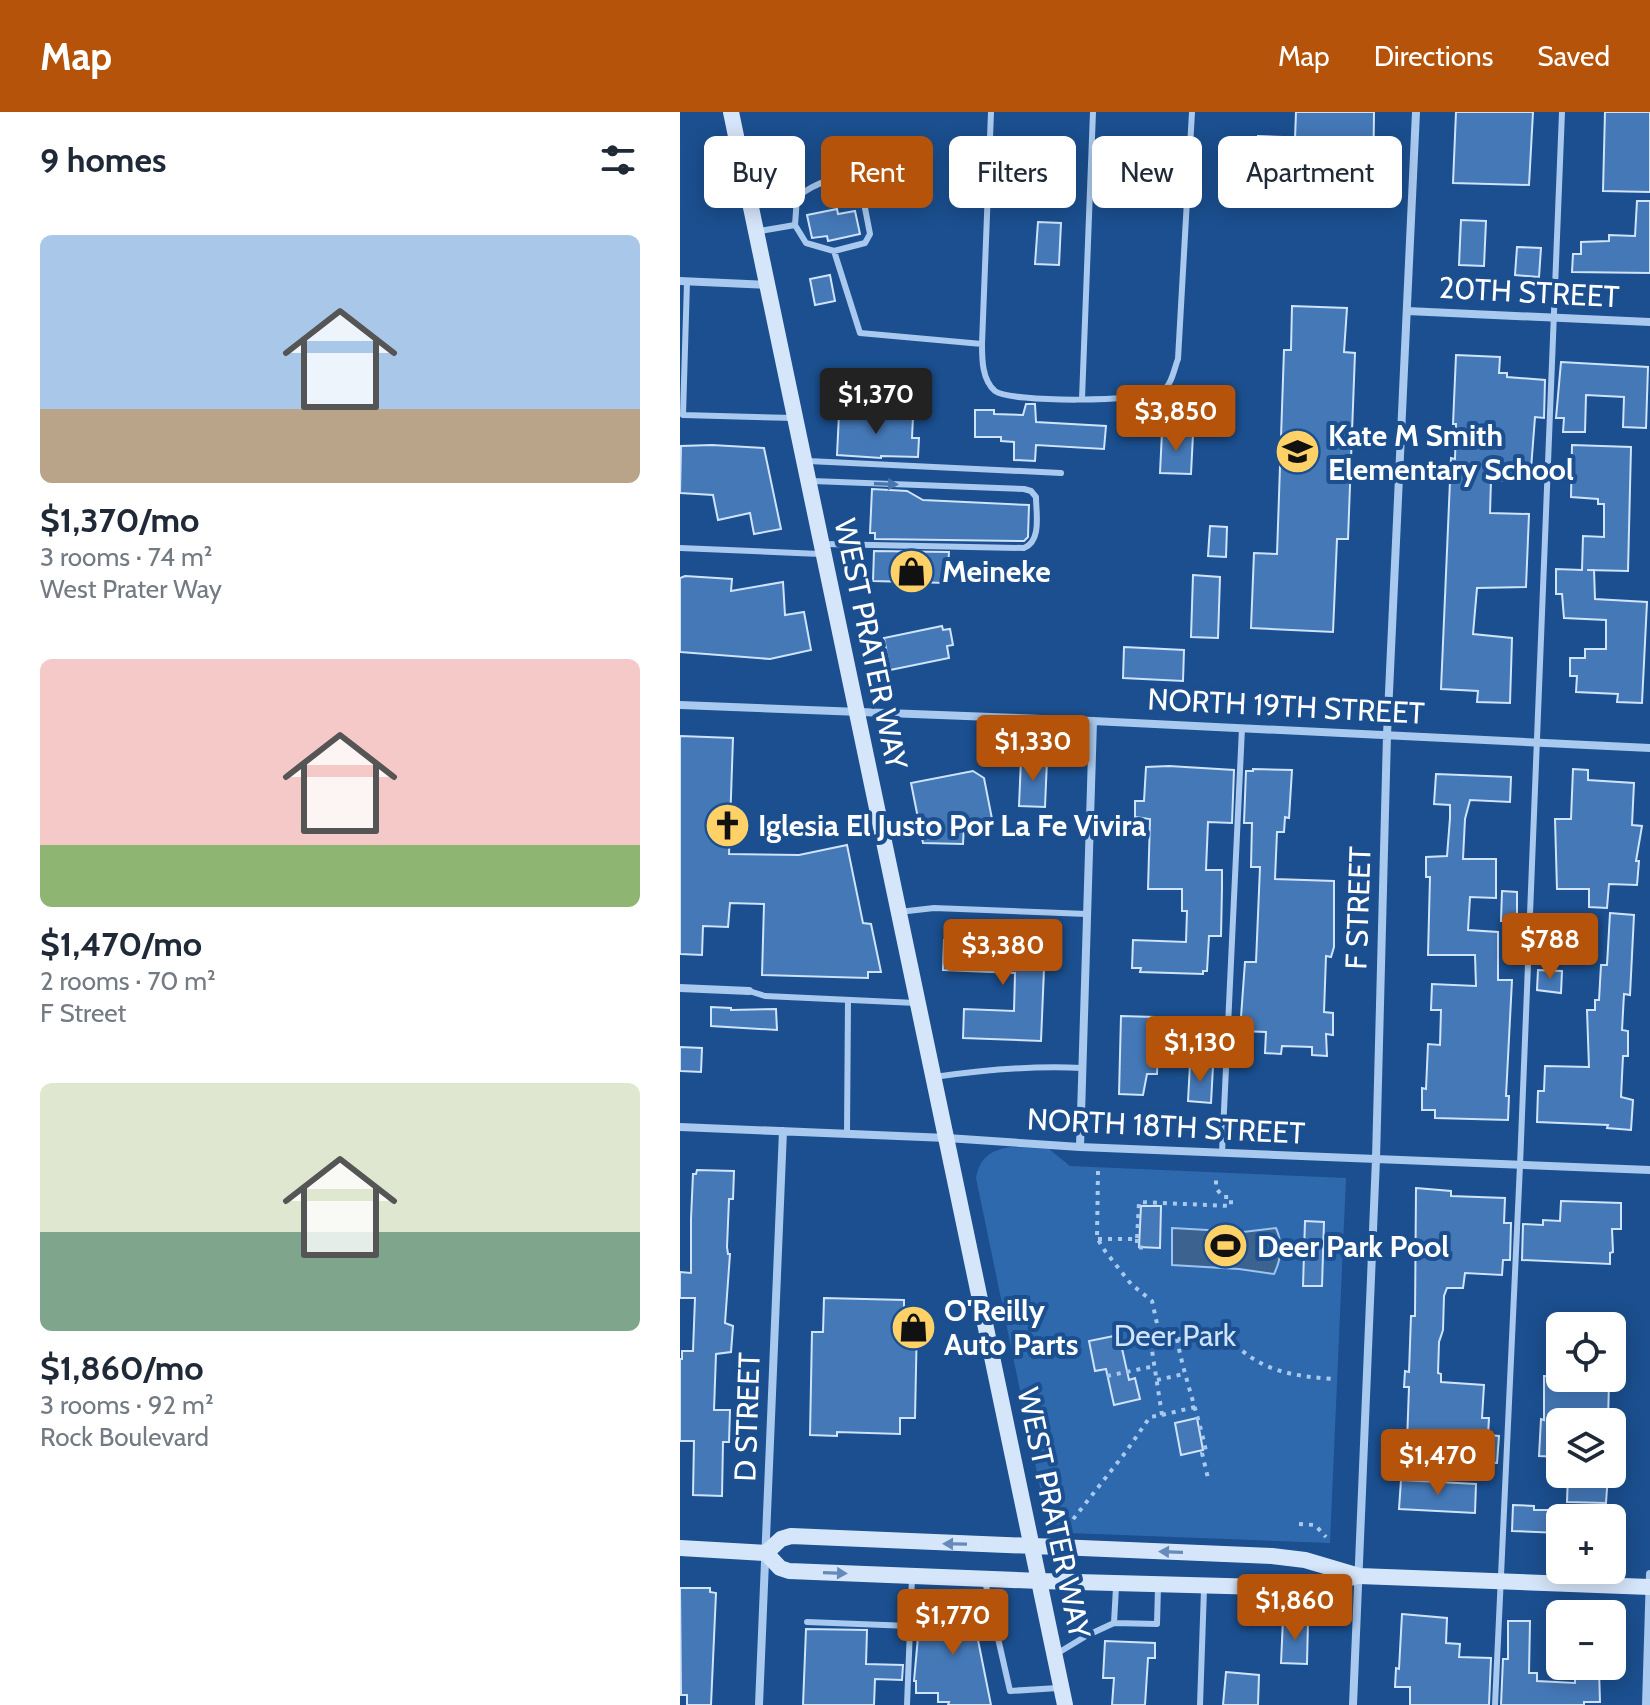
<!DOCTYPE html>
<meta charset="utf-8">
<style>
body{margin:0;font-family:Cabin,sans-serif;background:#f6f6f7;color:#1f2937;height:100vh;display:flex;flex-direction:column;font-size:30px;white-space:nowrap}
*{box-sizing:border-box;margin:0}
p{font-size:26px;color:#747a83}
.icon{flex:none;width:44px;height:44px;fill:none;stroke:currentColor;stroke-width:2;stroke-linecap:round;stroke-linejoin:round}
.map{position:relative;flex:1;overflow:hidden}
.details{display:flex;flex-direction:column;background:#fff;width:680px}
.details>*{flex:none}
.banner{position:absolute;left:24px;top:24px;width:760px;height:72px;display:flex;gap:16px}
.buttons{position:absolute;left:866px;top:1200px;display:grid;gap:16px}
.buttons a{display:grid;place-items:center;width:80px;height:80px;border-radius:12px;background:#fff;box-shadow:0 4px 20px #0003;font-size:40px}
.price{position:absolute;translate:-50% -68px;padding:0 18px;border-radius:8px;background:#b45309;color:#fff;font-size:26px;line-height:52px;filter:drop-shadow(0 2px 4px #0008)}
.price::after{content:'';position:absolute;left:50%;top:48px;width:24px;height:18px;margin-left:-12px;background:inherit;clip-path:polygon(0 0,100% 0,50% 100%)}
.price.selected{background:#222;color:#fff}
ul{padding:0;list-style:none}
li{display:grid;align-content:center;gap:16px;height:424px;padding:0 40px}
li span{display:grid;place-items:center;height:248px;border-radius:12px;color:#555}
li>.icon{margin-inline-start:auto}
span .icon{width:144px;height:144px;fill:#fffc;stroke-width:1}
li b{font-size:34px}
h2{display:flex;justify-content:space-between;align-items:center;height:96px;padding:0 40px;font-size:34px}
.pill{padding:0 28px;border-radius:12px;background:#fff;box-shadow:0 4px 20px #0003;font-size:28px;line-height:72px}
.pill.selected{background:#b45309;color:#fff}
header{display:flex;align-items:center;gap:48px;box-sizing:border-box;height:112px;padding:0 40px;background:#b45309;color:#fff}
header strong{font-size:38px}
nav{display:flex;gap:44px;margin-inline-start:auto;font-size:28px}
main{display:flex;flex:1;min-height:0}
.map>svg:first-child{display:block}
.green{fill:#2e69ad}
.water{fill:#3c6290;stroke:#9cc4f0;stroke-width:2}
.building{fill:#4478b7;stroke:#cfe3fa;stroke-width:2}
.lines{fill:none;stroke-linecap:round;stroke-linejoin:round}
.path{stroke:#a9c9ee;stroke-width:4;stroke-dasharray:4 6;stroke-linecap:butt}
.lane{stroke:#a9c9ee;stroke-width:6}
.street{stroke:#a9c9ee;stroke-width:8}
.secondary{stroke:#d6e6fa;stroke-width:16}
.oneway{fill:#4674ac}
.oneway2{fill:#668bba}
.labels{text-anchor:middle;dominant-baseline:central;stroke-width:8;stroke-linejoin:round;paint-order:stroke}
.street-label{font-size:30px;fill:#fff;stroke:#1b4f8f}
.poi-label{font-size:30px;font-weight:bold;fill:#fff;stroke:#1b4f8f;text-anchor:start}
.park-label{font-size:30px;fill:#cfe3fa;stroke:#1b4f8f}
</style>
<header>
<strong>Map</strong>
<nav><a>Map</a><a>Directions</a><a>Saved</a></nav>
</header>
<main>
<section class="details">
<h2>9 homes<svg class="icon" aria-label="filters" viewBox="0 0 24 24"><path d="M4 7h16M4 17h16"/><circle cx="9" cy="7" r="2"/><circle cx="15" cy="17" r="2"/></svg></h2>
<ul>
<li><span style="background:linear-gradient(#a9c7e8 70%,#b9a48a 0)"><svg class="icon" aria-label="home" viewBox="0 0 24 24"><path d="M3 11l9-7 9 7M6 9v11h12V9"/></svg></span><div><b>$1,370/mo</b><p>3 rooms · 74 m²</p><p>West Prater Way</p></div></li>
<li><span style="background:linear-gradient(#f6c9c9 75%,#8fb573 0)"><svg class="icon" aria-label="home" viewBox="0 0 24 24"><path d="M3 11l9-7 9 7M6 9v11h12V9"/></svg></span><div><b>$1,470/mo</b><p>2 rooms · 70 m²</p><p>F Street</p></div></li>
<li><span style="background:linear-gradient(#dfe7d0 60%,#7fa58c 0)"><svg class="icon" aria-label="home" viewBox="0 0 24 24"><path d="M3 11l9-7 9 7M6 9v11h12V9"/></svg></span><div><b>$1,860/mo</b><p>3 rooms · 92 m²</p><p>Rock Boulevard</p></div></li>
</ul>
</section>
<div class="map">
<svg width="970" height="1593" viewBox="0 0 970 1593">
<rect width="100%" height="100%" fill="#1b4f8f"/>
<path class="green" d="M 331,1035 L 369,1037 L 390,1054 L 666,1066 L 650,1431 L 389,1421 L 374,1416 L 364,1394 L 296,1066 C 300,1045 311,1038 331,1035 Z"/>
<path class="water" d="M 492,1116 L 563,1120 L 596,1116 C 603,1132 602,1146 594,1162 L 559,1157 L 492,1153 Z"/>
<path class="building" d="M 616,0 L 694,0 L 693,85 L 654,83 L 655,66 L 632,66 L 634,28 L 615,27 Z
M 776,0 L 853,0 L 849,73 L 773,71 Z
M 925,0 L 970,0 L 970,80 L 923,79 Z
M 578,24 L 602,25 L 599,81 L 559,79 L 561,50 L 577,50 Z
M 957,89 L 970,89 L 970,161 L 892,160 L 893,142 L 901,142 L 901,130 L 929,129 L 929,123 L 955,124 Z
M 157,97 L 158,102 L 175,99 L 180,122 L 148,129 L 147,124 L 132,126 L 127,103 Z
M 781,108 L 806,109 L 804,154 L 779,153 Z
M 358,110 L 381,111 L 379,153 L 355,152 Z
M 837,135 L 861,136 L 859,165 L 835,163 Z
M 150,163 L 155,189 L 135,193 L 130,167 Z
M 612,194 L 667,196 L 664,240 L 675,241 L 668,427 L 657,427 L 653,520 L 571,516 L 574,441 L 597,442 L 604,238 L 611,238 Z
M 776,243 L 820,245 L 819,261 L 827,261 L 827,265 L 865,268 L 864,306 L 855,305 L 850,370 L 811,368 L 810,401 L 849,402 L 846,475 L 797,476 L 793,522 L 832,526 L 830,591 L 797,590 L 798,579 L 761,577 L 771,346 L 775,347 L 776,312 L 773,312 Z
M 881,250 L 968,255 L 966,316 L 943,315 L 944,285 L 906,283 L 905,320 L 883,320 L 884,306 L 876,306 Z
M 346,292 L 355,292 L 356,310 L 426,314 L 424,337 L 356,333 L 355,349 L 334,348 L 334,330 L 321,329 L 321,325 L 295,325 L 295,298 L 314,298 L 314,302 L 343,303 Z
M 188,296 L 203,297 L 203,304 L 233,305 L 232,326 L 239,326 L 238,345 L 201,344 L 201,346 L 157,343 L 159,302 L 188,303 Z
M 482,320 L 513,322 L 511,362 L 480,361 Z
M 32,333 L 84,336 L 101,417 L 74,422 L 70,401 L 38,408 L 33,383 L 0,381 L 1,334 Z
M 892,333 L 951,335 L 948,459 L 907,458 L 914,458 L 915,487 L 967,490 L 962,591 L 937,590 L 938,582 L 896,580 L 897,564 L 890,564 L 890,546 L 905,546 L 905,537 L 926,537 L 926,508 L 884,506 L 882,482 L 876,482 L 876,457 L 902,458 L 903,424 L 924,425 L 924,392 L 918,392 L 918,387 L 891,385 Z
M 192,377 L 227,379 L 243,388 L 349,393 L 348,425 L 344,429 L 195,427 L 195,421 L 190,421 Z
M 530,414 L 547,415 L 546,445 L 528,444 Z
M 194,439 L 269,440 L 267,471 L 193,469 Z
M 513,463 L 540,465 L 538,526 L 511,525 Z
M 5,464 L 52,467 L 51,479 L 103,470 L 105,503 L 124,500 L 131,538 L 90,547 L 0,540 L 0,466 Z
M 262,514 L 263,518 L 270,517 L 273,533 L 267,534 L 269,546 L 210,558 L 204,526 Z
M 444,535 L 504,538 L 503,569 L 443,566 Z
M 0,624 L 53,626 L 49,742 L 119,743 L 167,733 L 183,811 L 191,812 L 201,860 L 188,860 L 188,866 L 82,863 L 84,792 L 50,791 L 48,815 L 23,814 L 22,843 L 0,842 Z
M 341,647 L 367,648 L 365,695 L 339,694 Z
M 489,654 L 554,658 L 552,711 L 528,710 L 526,758 L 542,758 L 542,776 L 541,824 L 529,824 L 527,859 L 523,859 L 523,862 L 460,860 L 461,856 L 452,856 L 453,828 L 506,830 L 507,799 L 502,799 L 502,777 L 468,777 L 470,707 L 455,705 L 455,689 L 464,689 L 466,655 Z
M 573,657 L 612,658 L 609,706 L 605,705 L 604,720 L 597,720 L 595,767 L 654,769 L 654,835 L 651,845 L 646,844 L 644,900 L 653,901 L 653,923 L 646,922 L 647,944 L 632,943 L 632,935 L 602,934 L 601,942 L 585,941 L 586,920 L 560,919 L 565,850 L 576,850 L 580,755 L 571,755 L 572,711 L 564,711 L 566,659 L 573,659 Z
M 893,657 L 908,658 L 908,668 L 954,671 L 952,713 L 962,714 L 956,749 L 959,749 L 957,773 L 929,772 L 927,796 L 909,795 L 909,777 L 877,777 L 875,707 L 891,707 Z
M 293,659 L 304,666 L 313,712 L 284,712 L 283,732 L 243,731 L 231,671 Z
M 756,662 L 831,665 L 830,690 L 790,688 L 785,707 L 783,747 L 816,747 L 816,786 L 790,785 L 788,818 L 818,820 L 818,868 L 832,868 L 826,984 L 829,984 L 828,1008 L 755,1006 L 755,998 L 742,998 L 742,976 L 746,977 L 748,932 L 760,933 L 761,898 L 751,898 L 752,872 L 796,874 L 795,843 L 748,843 L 750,765 L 746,765 L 746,745 L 767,744 L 770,706 L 770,693 L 754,692 Z
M 822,779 L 837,780 L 837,809 L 821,809 Z
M 930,801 L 954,803 L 950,883 L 944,882 L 942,918 L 948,919 L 948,944 L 943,944 L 941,985 L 953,988 L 951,1018 L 927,1016 L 928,1013 L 857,1010 L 858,979 L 864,979 L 865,954 L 909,955 L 907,898 L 915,898 L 915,888 L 919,888 L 921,853 L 927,853 Z
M 264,828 L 365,833 L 361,929 L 283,926 L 284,897 L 334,899 L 335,861 L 263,858 Z
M 858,858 L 882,859 L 881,881 L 857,878 Z
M 31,895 L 51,896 L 51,898 L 96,897 L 97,918 L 31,914 Z
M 441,904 L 474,905 L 472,938 L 478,938 L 477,962 L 467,962 L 463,983 L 439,982 Z
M 0,935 L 22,936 L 21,960 L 0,959 Z
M 510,952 L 533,954 L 531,991 L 508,989 Z
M 17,1058 L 54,1059 L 53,1087 L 49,1087 L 47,1135 L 48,1142 L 50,1142 L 45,1211 L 53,1214 L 51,1240 L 36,1242 L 34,1298 L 50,1298 L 49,1330 L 43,1330 L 42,1384 L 13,1383 L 14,1329 L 0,1329 L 0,1247 L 2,1247 L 2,1239 L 13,1239 L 15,1186 L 0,1186 L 0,1160 L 11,1161 L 11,1107 L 13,1062 L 16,1062 Z
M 736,1076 L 771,1079 L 771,1084 L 825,1086 L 824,1111 L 831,1111 L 830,1148 L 823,1148 L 822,1163 L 785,1161 L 783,1176 L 767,1176 L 764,1184 L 763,1218 L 759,1230 L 758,1261 L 761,1262 L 761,1270 L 804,1273 L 802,1306 L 809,1306 L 808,1323 L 819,1324 L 817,1351 L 802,1350 L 802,1356 L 784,1355 L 785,1331 L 727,1330 L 729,1275 L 724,1275 L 725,1259 L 729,1260 L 731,1204 L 735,1204 Z
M 881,1089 L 941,1091 L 941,1117 L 932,1117 L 933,1140 L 930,1141 L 930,1152 L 842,1148 L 843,1112 L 863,1113 L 863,1108 L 880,1109 Z
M 461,1094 L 481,1094 L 480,1136 L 459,1135 Z
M 625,1109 L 644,1110 L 642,1174 L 623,1174 Z
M 144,1186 L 224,1188 L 224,1208 L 237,1209 L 235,1306 L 220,1306 L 220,1322 L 157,1320 L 157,1324 L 130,1323 L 132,1220 L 143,1220 Z
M 439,1223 L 449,1268 L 455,1266 L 460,1287 L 434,1293 L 426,1257 L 415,1259 L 409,1229 Z
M 864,1264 L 890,1266 L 890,1269 L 929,1270 L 928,1310 L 880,1310 L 880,1345 L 859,1344 L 861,1307 L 864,1308 Z
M 517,1306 L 523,1338 L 501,1343 L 495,1311 Z
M 888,1362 L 928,1362 L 926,1391 L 887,1390 Z
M 721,1368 L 796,1372 L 795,1401 L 719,1397 Z
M 833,1393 L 854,1394 L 854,1398 L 880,1398 L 880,1421 L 832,1419 Z
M 0,1476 L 30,1476 L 30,1480 L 36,1481 L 31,1593 L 7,1593 L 7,1583 L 1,1583 Z
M 261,1482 L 289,1483 L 311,1593 L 268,1593 L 269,1590 L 258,1590 L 258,1581 L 236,1581 L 236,1569 L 234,1569 L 238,1525 L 260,1526 Z
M 722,1502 L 767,1506 L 766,1531 L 780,1532 L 779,1545 L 811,1546 L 809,1593 L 730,1593 L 730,1575 L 715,1575 L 716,1556 L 719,1557 Z
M 603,1507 L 628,1509 L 627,1552 L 601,1551 Z
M 828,1509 L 850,1509 L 849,1561 L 857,1561 L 857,1569 L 895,1571 L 895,1556 L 919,1557 L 920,1590 L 904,1590 L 904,1593 L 821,1593 L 823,1547 L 828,1547 Z
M 126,1517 L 187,1518 L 186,1552 L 223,1553 L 222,1568 L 195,1567 L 194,1593 L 123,1593 Z
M 425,1529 L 475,1531 L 475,1546 L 468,1546 L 465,1593 L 432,1593 L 434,1566 L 423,1566 Z
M 546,1560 L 579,1563 L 578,1593 L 543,1593 Z"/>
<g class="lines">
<path class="path" d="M 418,1059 L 417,1126 L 425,1139 L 451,1172 L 472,1189 L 481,1230 L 497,1227 L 550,1227 C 579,1259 612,1264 653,1267
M 418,1127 L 457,1127 L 459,1090 L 551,1094 L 551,1085 L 543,1085 L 536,1076 L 536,1064
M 457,1127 L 457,1135 L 465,1136
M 497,1227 C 504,1265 518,1301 526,1339 L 522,1341 L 528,1366
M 427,1264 L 475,1254
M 477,1268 L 504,1262
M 482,1303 L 515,1295
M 619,1412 L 635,1413 L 646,1425
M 387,1415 L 445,1341 L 470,1305 L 482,1303 L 471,1232 L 481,1230"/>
<path class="lane" d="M 311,0 L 302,232 C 302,247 302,268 315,279 C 330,291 464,290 482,279 C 492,273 494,257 498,247 L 512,0
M 80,119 L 115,113 L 117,85 C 134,72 159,60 180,70 L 190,122 L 185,131 L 154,139 L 126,131 L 115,113
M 154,139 L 180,221 L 302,232
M 7,170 L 3,303 L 114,306
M 402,287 L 413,0
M 128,349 L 381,361
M 132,369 L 344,377 L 351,379 L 356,385 C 356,401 362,429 344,436 L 144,432
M 0,436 L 140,442
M 219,800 L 254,796 L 407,802
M 69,879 L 85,884 L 236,891
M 254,965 C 304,958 353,953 402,956
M 167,1022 L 168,888
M 542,1041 L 562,616
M 305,1469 L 330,1579 L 378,1576
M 127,1510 L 230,1514
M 434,1511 L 477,1512 L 478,1475
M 378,1541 L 406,1524 L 434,1511 L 436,1475
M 227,1593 L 232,1465
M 520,1593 L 524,1477
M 815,1593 L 840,1053 L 882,0"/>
<path class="street" d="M 0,169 L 87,173
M 727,199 L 970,210
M 0,593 L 413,609 L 970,636
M 0,876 L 69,879
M 0,1015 L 267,1026 L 400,1035 L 970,1058
M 400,1035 L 413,609
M 79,1593 L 103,1019
M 673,1593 L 696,1047 L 707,623 L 736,0
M 966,1593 L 970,1462"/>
<path class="secondary" d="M 51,0 L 385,1593
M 0,1436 L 86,1441 L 100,1456 L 109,1459 L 360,1469 L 619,1476 L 645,1473 L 677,1464
M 86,1441 L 101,1427 L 111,1424 L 592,1444 L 625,1448 L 679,1464 L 970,1475"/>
</g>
<defs><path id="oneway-solid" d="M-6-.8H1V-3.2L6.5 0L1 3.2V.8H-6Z" transform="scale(2)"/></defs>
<use class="oneway" href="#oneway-solid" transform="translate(206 372) rotate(2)"/>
<g class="oneway2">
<use href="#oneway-solid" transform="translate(275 1432) rotate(-179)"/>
<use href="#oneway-solid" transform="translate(491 1440) rotate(-178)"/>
<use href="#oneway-solid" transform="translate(155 1461) rotate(2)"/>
</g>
<defs>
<symbol id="school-disc" viewBox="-11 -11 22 22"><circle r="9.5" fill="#ffd166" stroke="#1b4f8f"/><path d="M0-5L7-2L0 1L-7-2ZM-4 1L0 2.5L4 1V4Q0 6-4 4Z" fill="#111"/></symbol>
<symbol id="shop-disc" viewBox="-11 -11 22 22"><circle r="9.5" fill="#ffd166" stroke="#1b4f8f"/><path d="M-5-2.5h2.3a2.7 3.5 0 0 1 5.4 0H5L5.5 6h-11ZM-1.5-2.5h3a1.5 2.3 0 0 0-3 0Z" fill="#111"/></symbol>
<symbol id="church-disc" viewBox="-11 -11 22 22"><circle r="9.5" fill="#ffd166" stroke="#1b4f8f"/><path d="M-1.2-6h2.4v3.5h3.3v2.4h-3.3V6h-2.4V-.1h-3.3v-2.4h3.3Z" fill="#111"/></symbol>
<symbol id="stadium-disc" viewBox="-11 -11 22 22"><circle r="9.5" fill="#ffd166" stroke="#1b4f8f"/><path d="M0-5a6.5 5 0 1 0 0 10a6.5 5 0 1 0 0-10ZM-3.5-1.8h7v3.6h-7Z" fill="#111"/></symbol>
</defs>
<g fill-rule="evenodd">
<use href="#school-disc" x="592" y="314" width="51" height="51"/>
<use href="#shop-disc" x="206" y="434" width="51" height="51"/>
<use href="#church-disc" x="22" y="688" width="51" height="51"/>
<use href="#stadium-disc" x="520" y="1108" width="51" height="51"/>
<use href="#shop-disc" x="208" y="1190" width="51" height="51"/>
</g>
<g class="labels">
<g class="street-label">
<text transform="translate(849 180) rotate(3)">20TH STREET</text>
<text transform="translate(191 532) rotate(78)">WEST PRATER WAY</text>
<text transform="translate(606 594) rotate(3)">NORTH 19TH STREET</text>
<text transform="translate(678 796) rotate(-88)">F STREET</text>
<text transform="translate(486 1014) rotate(3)">NORTH 18TH STREET</text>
<text transform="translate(67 1305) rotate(-88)">D STREET</text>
<text transform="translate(374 1401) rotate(78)">WEST PRATER WAY</text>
</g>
<g class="poi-label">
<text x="648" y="323">Kate M Smith<tspan x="648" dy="34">Elementary School</tspan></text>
<text x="262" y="459">Meineke</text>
<text x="78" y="713">Iglesia El Justo Por La Fe Vivira</text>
<text x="577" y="1134">Deer Park Pool</text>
<text x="264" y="1198">O'Reilly<tspan x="264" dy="34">Auto Parts</tspan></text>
</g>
<g class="park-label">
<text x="495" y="1223">Deer Park</text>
</g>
</g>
</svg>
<div class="buttons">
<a><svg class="icon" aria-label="locate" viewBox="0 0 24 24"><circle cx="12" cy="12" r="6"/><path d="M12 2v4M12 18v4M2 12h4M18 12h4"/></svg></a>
<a><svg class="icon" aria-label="layers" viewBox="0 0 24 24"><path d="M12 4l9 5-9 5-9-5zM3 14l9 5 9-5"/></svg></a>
<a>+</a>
<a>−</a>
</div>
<b class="price selected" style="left:196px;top:324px">$1,370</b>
<b class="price" style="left:496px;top:341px">$3,850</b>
<b class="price" style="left:353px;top:671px">$1,330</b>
<b class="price" style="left:870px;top:869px">$788</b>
<b class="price" style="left:323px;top:875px">$3,380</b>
<b class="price" style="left:520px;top:972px">$1,130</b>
<b class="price" style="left:758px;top:1385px">$1,470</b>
<b class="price" style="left:615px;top:1530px">$1,860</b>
<b class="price" style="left:273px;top:1545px">$1,770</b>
<div class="banner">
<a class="pill">Buy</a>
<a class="pill selected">Rent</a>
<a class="pill">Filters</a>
<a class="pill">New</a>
<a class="pill">Apartment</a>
</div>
</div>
</main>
